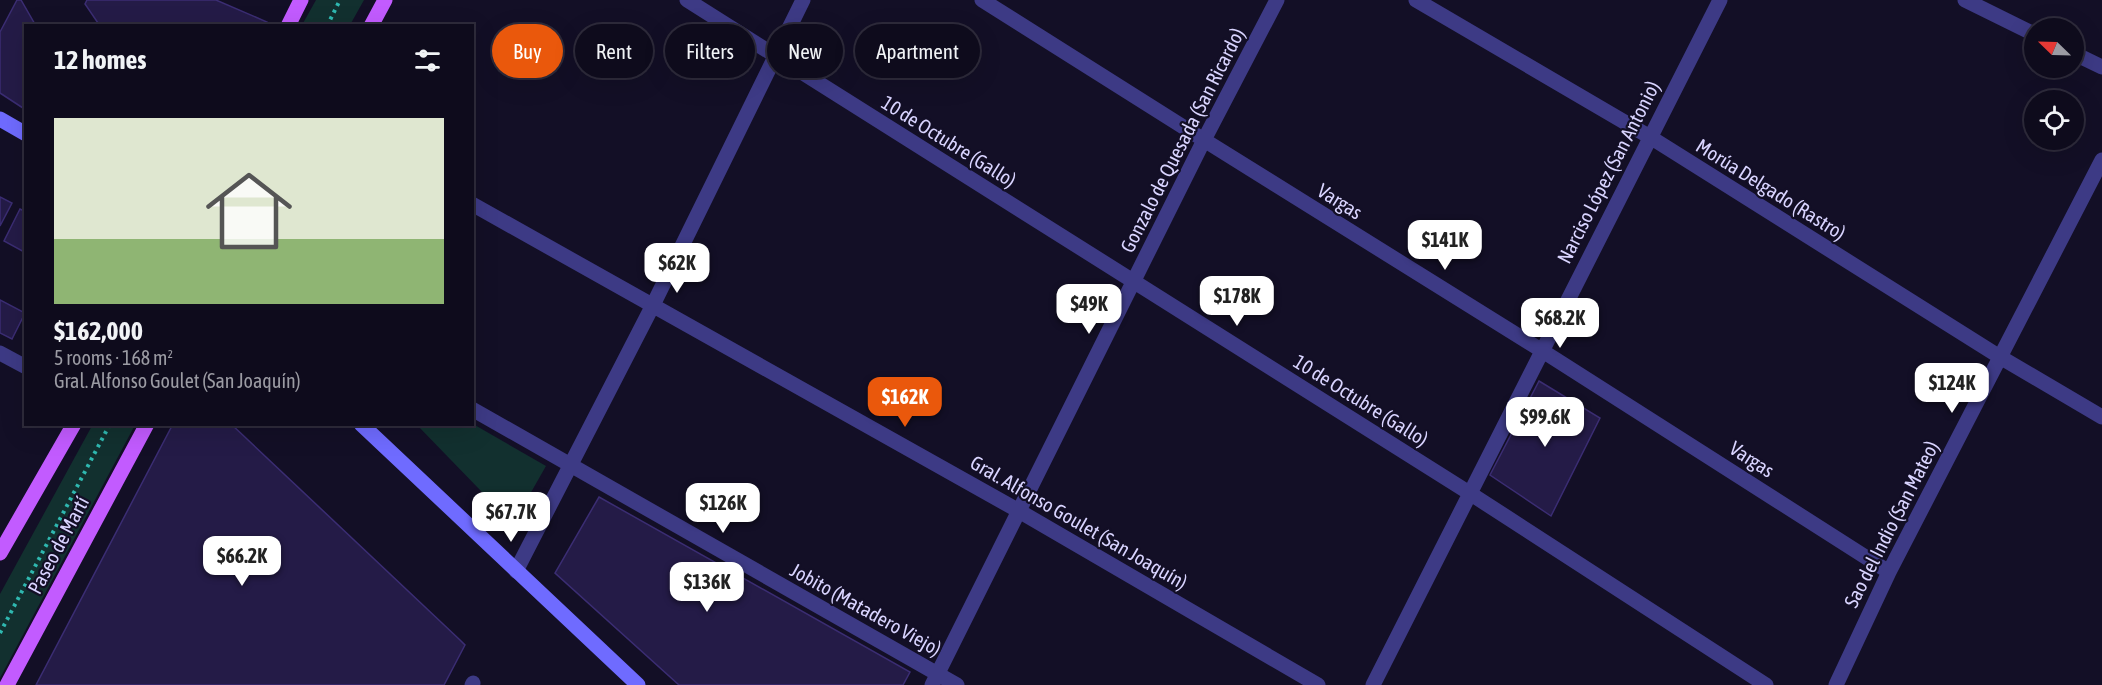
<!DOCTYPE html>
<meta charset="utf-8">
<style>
body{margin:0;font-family:"Asap Condensed",sans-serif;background:#171425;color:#f1f3f6;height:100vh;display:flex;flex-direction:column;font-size:22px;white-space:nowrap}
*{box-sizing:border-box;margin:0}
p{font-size:20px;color:#9b9ba3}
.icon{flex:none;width:33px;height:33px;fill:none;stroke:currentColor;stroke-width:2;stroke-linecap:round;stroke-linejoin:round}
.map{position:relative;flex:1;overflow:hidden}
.details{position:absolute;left:24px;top:24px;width:450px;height:402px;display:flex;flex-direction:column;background:#0e0b1c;border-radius:0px;box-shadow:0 6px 24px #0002,0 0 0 2px #2e2b3b}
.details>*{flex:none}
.guide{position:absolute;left:492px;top:24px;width:570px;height:54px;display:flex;gap:12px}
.needle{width:39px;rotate:293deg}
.fabs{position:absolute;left:2024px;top:18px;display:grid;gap:12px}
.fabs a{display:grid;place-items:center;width:60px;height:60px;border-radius:50%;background:#0e0b1c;box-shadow:0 6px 24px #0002,0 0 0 2px #2e2b3b;font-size:30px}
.price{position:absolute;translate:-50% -51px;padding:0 14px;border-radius:12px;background:#fff;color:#222;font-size:20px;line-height:39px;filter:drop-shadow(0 2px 3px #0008)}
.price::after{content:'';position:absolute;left:50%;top:36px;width:18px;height:14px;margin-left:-9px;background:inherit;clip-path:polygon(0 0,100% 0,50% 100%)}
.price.active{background:#ea580c;color:#fff}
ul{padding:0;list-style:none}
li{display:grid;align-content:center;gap:12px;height:318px;padding:0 30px}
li+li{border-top:2px solid #2e2b3b}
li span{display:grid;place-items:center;height:186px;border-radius:0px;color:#555}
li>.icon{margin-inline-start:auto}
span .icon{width:108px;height:108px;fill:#fffc;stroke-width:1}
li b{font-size:26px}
h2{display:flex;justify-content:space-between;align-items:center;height:72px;padding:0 30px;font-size:26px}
.tag{padding:0 21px;border-radius:27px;background:#0e0b1c;box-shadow:0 6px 24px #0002,0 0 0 2px #2e2b3b;font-size:21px;line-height:54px}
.tag.active{background:#ea580c;color:#fff}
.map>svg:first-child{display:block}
.green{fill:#12302f}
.building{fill:#241b47;stroke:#3b2d73;stroke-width:1.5}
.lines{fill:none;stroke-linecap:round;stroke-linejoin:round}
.path{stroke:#2fb8b0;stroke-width:4;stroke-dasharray:3 4.5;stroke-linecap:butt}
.lane{stroke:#3d3a85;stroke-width:15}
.street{stroke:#3d3a85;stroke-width:15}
.secondary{stroke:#6f6bff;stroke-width:15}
.primary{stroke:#c25bff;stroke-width:15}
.labels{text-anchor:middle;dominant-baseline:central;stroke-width:4.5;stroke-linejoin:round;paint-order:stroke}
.street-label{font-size:20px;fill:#d9d4ff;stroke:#130f26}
</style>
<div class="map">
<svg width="2102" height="685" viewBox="0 0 2102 685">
<rect width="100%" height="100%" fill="#130f26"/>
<path class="green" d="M 316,0 L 364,0 L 350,25 L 302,25 Z
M 93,424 L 135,425 L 0,678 L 0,594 Z
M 473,424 L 546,466 L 513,524 L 417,425 Z"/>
<path class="building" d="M 17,0 L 21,0 L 36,26 L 26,26 L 26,110 L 0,93 L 0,32 Z
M 87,0 L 216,0 L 267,22 L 265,26 L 100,26 L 85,4 Z
M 0,197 L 12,203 L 0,226 Z
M 20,209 L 26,212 L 26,253 L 4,241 Z
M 0,300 L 25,313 L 12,339 L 0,333 Z
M 1539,381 L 1600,418 L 1551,516 L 1490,475 Z
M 173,424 L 231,424 L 460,640 L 465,645 L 444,685 L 36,685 Z
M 599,497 L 910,672 L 903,685 L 679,685 L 555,573 Z"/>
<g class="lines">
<path class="path" d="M 327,26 L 340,0
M 0,633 L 110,424"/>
<path class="lane" d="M 472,685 L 473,683"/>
<path class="street" d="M 687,0 L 1471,494 L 1766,685
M 982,0 L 1204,140 L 1541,350 L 1889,572
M 1416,0 L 1650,137 L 2000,357 L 2102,417
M 1965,0 L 2034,34
M 2073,53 L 2102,67
M 472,204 L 1019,511 L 1318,685
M 0,353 L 26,367
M 472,409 L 957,685
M 516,571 L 653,305 L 803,0
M 932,685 L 1204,140 L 1277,0
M 1373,685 C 1490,457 1603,228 1720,0
M 1836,685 L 1889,572 L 2102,160"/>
<path class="secondary" d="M 0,119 L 26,134
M 361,424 L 638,685"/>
<path class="primary" d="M 288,26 L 301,0
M 371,26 L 385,0
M 0,553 L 74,424
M 7,685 L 147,424"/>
</g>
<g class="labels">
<g class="street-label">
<text transform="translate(1182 140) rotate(-63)">Gonzalo de Quesada (San Ricardo)</text>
<text transform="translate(949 141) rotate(32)">10 de Octubre (Gallo)</text>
<text transform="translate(1608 172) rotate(-63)">Narciso López (San Antonio)</text>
<text transform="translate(1771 189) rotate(32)">Morúa Delgado (Rastro)</text>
<text transform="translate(1340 201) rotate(32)">Vargas</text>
<text transform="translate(1361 400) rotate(32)">10 de Octubre (Gallo)</text>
<text transform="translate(1752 459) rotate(33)">Vargas</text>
<text transform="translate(1079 522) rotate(30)">Gral. Alfonso Goulet (San Joaquín)</text>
<text transform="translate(1891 524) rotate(-63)">Sao del Indio (San Mateo)</text>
<text transform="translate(58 545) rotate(-62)">Paseo de Martí</text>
<text transform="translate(866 609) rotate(29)">Jobito (Matadero Viejo)</text>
</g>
</g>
</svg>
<div class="fabs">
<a><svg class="needle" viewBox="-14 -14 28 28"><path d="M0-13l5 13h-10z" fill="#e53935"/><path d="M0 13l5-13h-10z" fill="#9b9ba3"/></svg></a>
<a><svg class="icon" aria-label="locate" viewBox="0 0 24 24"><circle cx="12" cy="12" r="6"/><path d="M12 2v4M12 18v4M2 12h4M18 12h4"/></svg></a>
</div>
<b class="price" style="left:1445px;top:271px">$141K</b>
<b class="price" style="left:677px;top:294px">$62K</b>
<b class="price" style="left:1237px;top:327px">$178K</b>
<b class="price" style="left:1089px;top:335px">$49K</b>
<b class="price" style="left:1560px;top:349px">$68.2K</b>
<b class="price" style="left:1952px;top:414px">$124K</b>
<b class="price active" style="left:905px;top:428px">$162K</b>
<b class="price" style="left:1545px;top:448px">$99.6K</b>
<b class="price" style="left:723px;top:534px">$126K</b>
<b class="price" style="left:511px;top:543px">$67.7K</b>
<b class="price" style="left:242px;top:587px">$66.2K</b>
<b class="price" style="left:707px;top:613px">$136K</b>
<div class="guide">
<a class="tag active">Buy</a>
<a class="tag">Rent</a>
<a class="tag">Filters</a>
<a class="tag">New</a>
<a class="tag">Apartment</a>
</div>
<section class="details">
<h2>12 homes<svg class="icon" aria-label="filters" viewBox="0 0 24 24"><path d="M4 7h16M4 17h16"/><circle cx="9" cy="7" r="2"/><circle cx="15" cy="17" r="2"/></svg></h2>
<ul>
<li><span style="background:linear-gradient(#dfe7d0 65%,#8fb573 0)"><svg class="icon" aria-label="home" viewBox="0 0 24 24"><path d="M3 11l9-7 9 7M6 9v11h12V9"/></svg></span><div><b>$162,000</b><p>5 rooms · 168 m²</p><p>Gral. Alfonso Goulet (San Joaquín)</p></div></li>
</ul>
</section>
</div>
